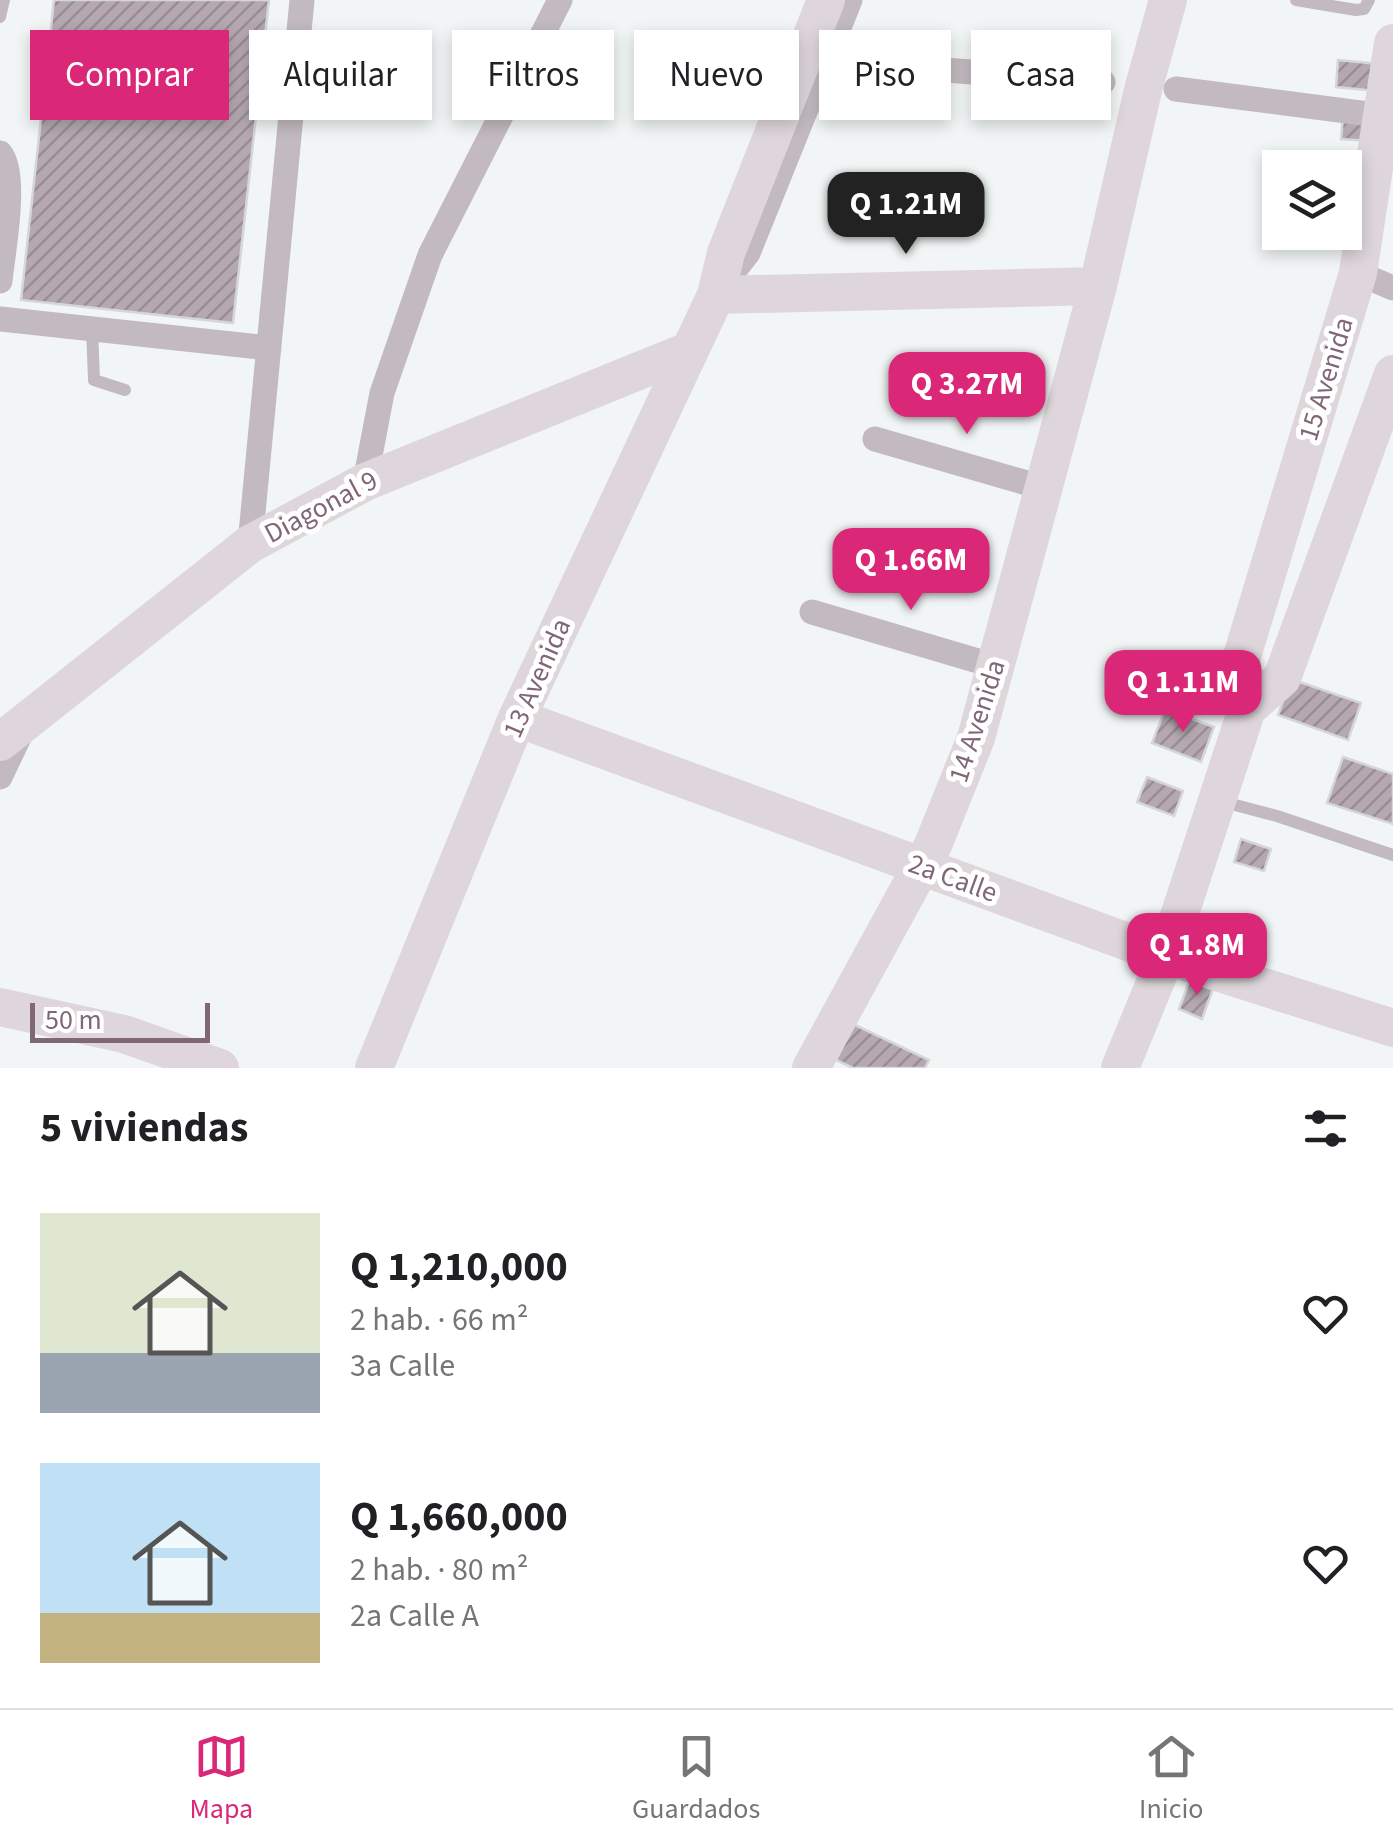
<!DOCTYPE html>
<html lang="es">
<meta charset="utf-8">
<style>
body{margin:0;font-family:"Source Sans 3",sans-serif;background:#f6f6f6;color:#202124;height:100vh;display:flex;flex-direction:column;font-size:38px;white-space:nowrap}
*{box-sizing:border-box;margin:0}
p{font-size:32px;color:#757577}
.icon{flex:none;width:55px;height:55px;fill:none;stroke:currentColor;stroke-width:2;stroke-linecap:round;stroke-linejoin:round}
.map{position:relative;height:1068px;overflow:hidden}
.details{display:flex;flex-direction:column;background:#fff;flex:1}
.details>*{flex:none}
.hud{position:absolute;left:30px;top:30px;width:1335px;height:90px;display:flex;gap:20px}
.tools{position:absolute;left:1262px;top:150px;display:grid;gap:20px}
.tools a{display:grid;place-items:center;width:100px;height:100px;border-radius:0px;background:#fff;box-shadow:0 5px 15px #0003;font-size:50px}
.scale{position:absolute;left:30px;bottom:25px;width:180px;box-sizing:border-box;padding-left:10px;border:5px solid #816676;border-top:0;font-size:28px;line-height:35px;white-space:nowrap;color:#816676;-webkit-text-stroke:8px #fff;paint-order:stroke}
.price{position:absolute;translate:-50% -85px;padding:0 22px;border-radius:20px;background:#db2777;color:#fff;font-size:32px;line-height:65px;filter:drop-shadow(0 2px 5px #0008)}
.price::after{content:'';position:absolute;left:50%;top:60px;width:30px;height:22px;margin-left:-15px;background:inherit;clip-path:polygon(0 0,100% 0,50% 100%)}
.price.selected{background:#222;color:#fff}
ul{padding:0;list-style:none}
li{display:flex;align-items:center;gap:30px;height:250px;padding:0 40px}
li span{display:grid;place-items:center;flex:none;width:280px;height:200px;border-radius:0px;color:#555}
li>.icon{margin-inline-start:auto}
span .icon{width:120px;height:120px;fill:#fffc;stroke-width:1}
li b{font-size:42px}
h2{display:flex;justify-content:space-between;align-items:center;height:120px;padding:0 40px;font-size:42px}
.tag{padding:0 35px;border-radius:0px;background:#fff;box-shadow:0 5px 15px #0003;font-size:35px;line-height:90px}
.tag.selected{background:#db2777;color:#fff}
.tab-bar{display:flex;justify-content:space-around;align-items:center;height:140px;border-top:2px solid #e0e0e0;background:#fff;font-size:28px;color:#757577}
.tab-bar a{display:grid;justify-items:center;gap:5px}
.tab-bar .selected{color:#db2777}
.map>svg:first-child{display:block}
.building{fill:url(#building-hatch);stroke:#d5d7d7;stroke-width:2.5}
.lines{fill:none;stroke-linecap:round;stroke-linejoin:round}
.lane{stroke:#c2babf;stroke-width:12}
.street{stroke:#c2babf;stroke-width:25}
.secondary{stroke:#ded6db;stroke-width:38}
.labels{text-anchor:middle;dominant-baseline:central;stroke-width:10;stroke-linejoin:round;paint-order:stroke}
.street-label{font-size:28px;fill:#816676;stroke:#fff}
</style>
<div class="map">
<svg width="1393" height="1068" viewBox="0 0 1393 1068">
<defs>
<pattern id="building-hatch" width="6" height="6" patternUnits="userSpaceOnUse" patternTransform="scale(2.5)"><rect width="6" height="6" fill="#b5a8b0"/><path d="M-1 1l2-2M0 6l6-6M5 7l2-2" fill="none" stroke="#998d94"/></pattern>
</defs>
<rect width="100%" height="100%" fill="#f2f5f5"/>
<path class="building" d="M 54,0 L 269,0 L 233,323 L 21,300 Z
M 1338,60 L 1379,64 L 1377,91 L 1336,87 Z
M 1343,116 L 1371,119 L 1369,141 L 1341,139 Z
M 1291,679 L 1361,703 L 1348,740 L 1278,715 Z
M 1165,709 L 1214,727 L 1201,762 L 1152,743 Z
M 1343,757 L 1393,774 L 1393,824 L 1327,803 Z
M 1147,777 L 1183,791 L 1174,816 L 1137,802 Z
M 1241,839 L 1271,849 L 1264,871 L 1234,862 Z
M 1191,977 L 1214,986 L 1202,1019 L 1179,1009 Z
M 853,1024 L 929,1060 L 925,1068 L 853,1068 L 836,1060 Z"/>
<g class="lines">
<path class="lane" d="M 1296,0 L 1356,10 L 1364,9 L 1369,0
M 0,17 L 4,0
M 92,329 L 94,380 L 125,390
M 1220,801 L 1277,816 L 1393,855"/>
<path class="street" d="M 825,61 L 1103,82
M 1176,89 L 1393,117
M 0,153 C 18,174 3,251 0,281
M 1358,273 L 1393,288
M 725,283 L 748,253 L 850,0
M 0,319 L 269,348
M 875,439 L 1044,488
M 365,482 L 382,393 L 430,255 L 560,0
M 250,544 L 302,0
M 812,612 L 995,666
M 0,777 L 23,729"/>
<path class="secondary" d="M 716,295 L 1098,286
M 1247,709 L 1282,678 L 1393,374
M 517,718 L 1166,956 L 1393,1028
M 0,742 L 250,544 L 365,482 L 688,351
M 0,1007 L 124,1034 L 220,1068
M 374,1068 L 517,718 L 716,295 L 726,253 L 826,0
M 811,1068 L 933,845 L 976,738 L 1098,286 L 1144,86 L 1168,0
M 1120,1068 L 1166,956 L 1247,709 L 1240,663 L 1358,273 L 1393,43"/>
</g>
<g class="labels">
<g class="street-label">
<text transform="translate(1326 379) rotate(-73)">15 Avenida</text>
<text transform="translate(321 507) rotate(-28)">Diagonal 9</text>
<text transform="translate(537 678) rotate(-66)">13 Avenida</text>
<text transform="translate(977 721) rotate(-72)">14 Avenida</text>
<text transform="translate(953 878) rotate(20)">2a Calle</text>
</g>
</g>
</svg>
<div class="tools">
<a><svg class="icon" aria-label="layers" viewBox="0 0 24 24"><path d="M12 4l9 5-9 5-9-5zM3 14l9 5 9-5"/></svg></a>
</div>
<div class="scale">50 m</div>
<b class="price selected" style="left:906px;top:257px">Q 1.21M</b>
<b class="price" style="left:967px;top:437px">Q 3.27M</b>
<b class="price" style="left:911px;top:613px">Q 1.66M</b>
<b class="price" style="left:1183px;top:735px">Q 1.11M</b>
<b class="price" style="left:1197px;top:998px">Q 1.8M</b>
<div class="hud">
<a class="tag selected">Comprar</a>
<a class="tag">Alquilar</a>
<a class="tag">Filtros</a>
<a class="tag">Nuevo</a>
<a class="tag">Piso</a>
<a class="tag">Casa</a>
</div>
</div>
<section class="details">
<h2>5 viviendas<svg class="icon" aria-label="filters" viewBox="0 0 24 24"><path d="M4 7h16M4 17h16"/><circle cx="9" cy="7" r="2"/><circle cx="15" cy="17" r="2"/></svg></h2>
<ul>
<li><span style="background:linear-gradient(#dfe7d0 70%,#9aa5b1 0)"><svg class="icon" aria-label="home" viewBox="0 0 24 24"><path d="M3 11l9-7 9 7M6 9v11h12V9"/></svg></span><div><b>Q 1,210,000</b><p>2 hab. · 66 m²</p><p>3a Calle</p></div><svg class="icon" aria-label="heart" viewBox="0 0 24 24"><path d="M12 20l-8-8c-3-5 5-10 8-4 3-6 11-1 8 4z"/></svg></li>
<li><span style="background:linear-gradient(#bfe0f5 75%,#c2b280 0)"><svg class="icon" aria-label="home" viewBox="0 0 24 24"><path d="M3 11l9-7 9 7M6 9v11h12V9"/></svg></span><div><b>Q 1,660,000</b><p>2 hab. · 80 m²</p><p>2a Calle A</p></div><svg class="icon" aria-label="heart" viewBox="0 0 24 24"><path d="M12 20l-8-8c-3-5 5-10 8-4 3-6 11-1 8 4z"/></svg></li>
</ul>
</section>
<nav class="tab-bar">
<a class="selected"><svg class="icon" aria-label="map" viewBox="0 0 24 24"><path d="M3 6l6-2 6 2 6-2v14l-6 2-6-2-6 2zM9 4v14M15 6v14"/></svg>Mapa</a>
<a><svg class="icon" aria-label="saved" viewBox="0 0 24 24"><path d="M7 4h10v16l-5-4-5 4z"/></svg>Guardados</a>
<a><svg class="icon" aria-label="home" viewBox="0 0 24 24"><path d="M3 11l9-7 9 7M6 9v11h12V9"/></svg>Inicio</a>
</nav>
